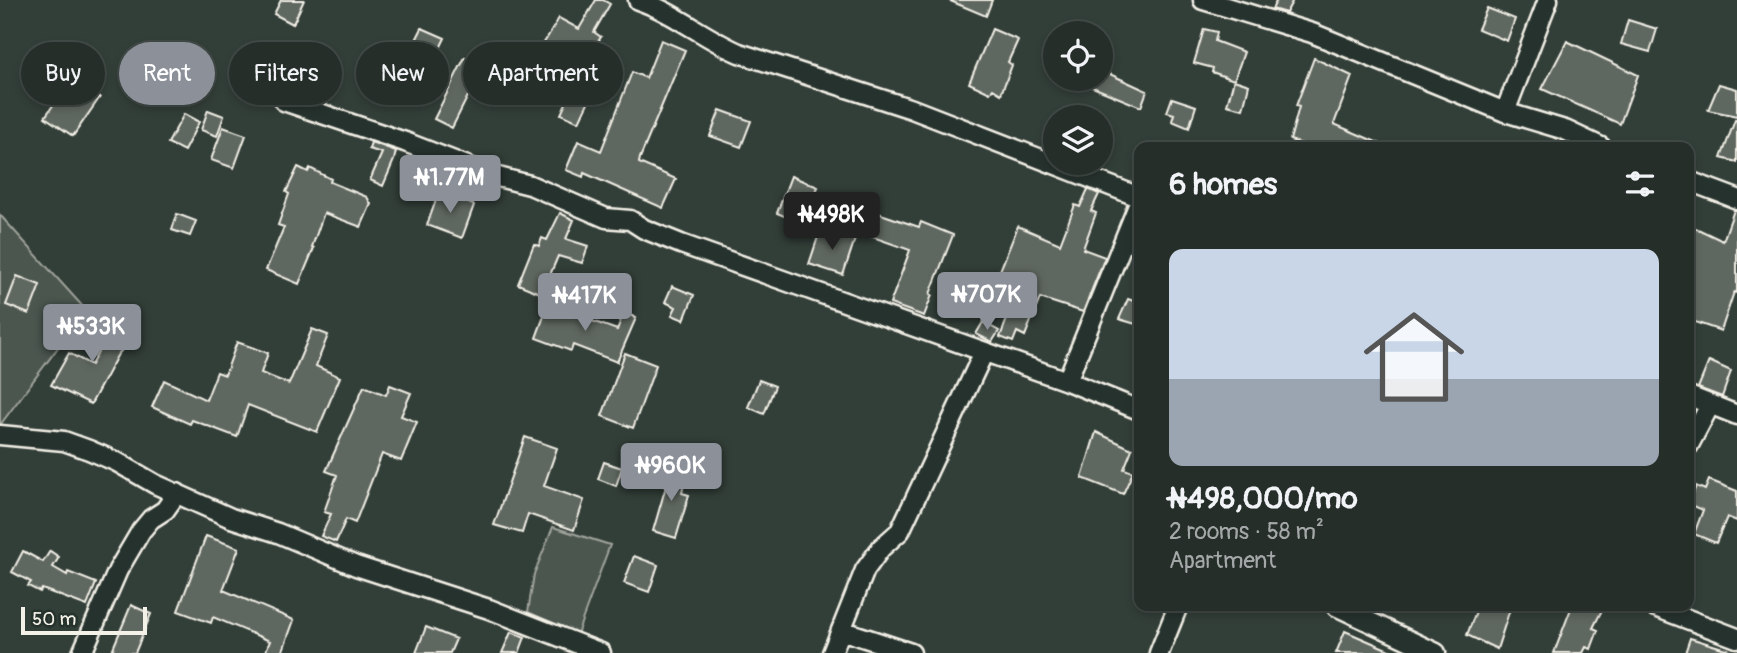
<!DOCTYPE html>
<meta charset="utf-8">
<style>
body{margin:0;font-family:Pangolin,sans-serif;background:#2e3632;color:#f1f3f6;height:100vh;display:flex;flex-direction:column;font-size:26px;white-space:nowrap}
*{box-sizing:border-box;margin:0}
p{font-size:23px;color:#a4a8a8}
.icon{flex:none;width:38px;height:38px;fill:none;stroke:currentColor;stroke-width:2;stroke-linecap:round;stroke-linejoin:round}
.map{position:relative;flex:1;overflow:hidden}
.side{position:absolute;left:1134px;top:142px;width:560px;height:469px;display:flex;flex-direction:column;background:#262e2a;border-radius:14px;box-shadow:0 4px 10px #0003,0 0 0 2px #424a47}
.side>*{flex:none}
.banner{position:absolute;left:21px;top:42px;width:665px;height:63px;display:flex;gap:14px}
.controls{position:absolute;left:1043px;top:21px;display:grid;gap:14px}
.controls a{display:grid;place-items:center;width:70px;height:70px;border-radius:50%;background:#262e2a;box-shadow:0 4px 10px #0003,0 0 0 2px #424a47;font-size:35px}
.scale{position:absolute;left:21px;bottom:18px;width:126px;box-sizing:border-box;padding-left:7px;border:4px solid #f4f1e8;border-top:0;font-size:19px;line-height:24px;white-space:nowrap;color:#f4f1e8;-webkit-text-stroke:5px #26332d;paint-order:stroke}
.price{position:absolute;translate:-50% -60px;padding:0 16px;border-radius:7px;background:#8c9099;color:#fff;font-size:23px;line-height:46px;filter:drop-shadow(0 2px 4px #0008)}
.price::after{content:'';position:absolute;left:50%;top:42px;width:21px;height:16px;margin-left:-10px;background:inherit;clip-path:polygon(0 0,100% 0,50% 100%)}
.price.active{background:#222;color:#fff}
ul{padding:0;list-style:none}
li{display:grid;align-content:center;gap:14px;height:371px;padding:0 35px}
li+li{border-top:2px solid #424a47}
li span{display:grid;place-items:center;height:217px;border-radius:14px;color:#555}
li>.icon{margin-inline-start:auto}
span .icon{width:126px;height:126px;fill:#fffc;stroke-width:1}
li b{font-size:30px}
h2{display:flex;justify-content:space-between;align-items:center;height:84px;padding:0 35px;font-size:30px}
.chip{padding:0 24px;border-radius:32px;background:#262e2a;box-shadow:0 4px 10px #0003,0 0 0 2px #424a47;font-size:24px;line-height:63px}
.chip.active{background:#8c9099;color:#fff}
.map>svg:first-child{display:block}
.green{fill:#4c564f;stroke:#a0a49c;stroke-width:2}
.building{fill:#5f6861;stroke:#f4f1e8;stroke-width:2}
.lines{fill:none;stroke-linecap:round;stroke-linejoin:round}
.street-casing{stroke:#f4f1e8;stroke-width:23}
.street{stroke:#26332d;stroke-width:18}
</style>
<div class="map">
<svg width="1737" height="653" viewBox="0 0 1737 653">
<rect width="100%" height="100%" fill="#323e38"/>
<filter id="ink" filterUnits="userSpaceOnUse"><feTurbulence type="fractalNoise" baseFrequency=".0143" numOctaves="2"/><feDisplacementMap in="SourceGraphic" scale="14" xChannelSelector="R" yChannelSelector="G"/><feConvolveMatrix kernelMatrix="1 2 1 2 8 2 1 2 1" color-interpolation-filters="sRGB"/></filter>
<g filter="url(#ink)">
<path class="green" d="M 0,215 L 86,310 L 0,425 Z
M 553,527 L 610,545 L 577,634 L 528,612 L 534,574 Z"/>
<path class="building" d="M 281,0 L 304,0 L 293,24 L 274,14 Z
M 596,0 L 603,0 L 610,4 L 594,32 L 601,37 L 573,80 L 556,70 L 564,58 L 542,46 L 559,18 L 579,29 Z
M 948,0 L 992,0 L 986,16 Z
M 1277,0 L 1293,0 L 1286,13 L 1272,9 Z
M 1487,8 L 1515,19 L 1507,41 L 1478,29 Z
M 1628,20 L 1657,29 L 1650,52 L 1621,44 Z
M 422,28 L 445,38 L 429,71 L 406,60 Z
M 992,29 L 1018,40 L 1008,62 L 1012,65 L 1001,94 L 993,89 L 990,93 L 969,83 Z
M 1204,29 L 1217,32 L 1215,41 L 1244,52 L 1234,80 L 1212,72 L 1213,68 L 1194,63 Z
M 661,40 L 685,50 L 640,158 L 639,163 L 676,179 L 663,208 L 584,173 L 583,177 L 566,170 L 578,141 L 601,151 L 632,72 L 646,78 Z
M 1567,41 L 1638,75 L 1620,124 L 1542,89 Z
M 465,57 L 483,66 L 452,128 L 434,119 Z
M 1314,58 L 1352,76 L 1334,124 L 1388,147 L 1311,147 L 1290,140 L 1299,107 L 1296,106 Z
M 1101,70 L 1147,91 L 1141,107 L 1073,79 L 1101,79 Z
M 72,78 L 100,97 L 73,136 L 45,117 Z
M 1234,80 L 1249,85 L 1243,109 L 1227,105 Z
M 1719,84 L 1737,89 L 1737,116 L 1708,110 Z
M 573,88 L 591,96 L 579,122 L 561,114 Z
M 1172,98 L 1196,106 L 1189,128 L 1172,121 L 1174,114 L 1167,112 Z
M 208,110 L 224,116 L 217,136 L 201,130 Z
M 720,110 L 751,121 L 741,147 L 710,136 Z
M 184,114 L 199,122 L 184,151 L 168,143 Z
M 1735,120 L 1737,120 L 1737,162 L 1721,158 Z
M 223,127 L 246,135 L 234,168 L 211,160 Z
M 371,142 L 396,151 L 394,160 L 383,186 L 370,180 L 382,153 L 369,149 Z
M 298,167 L 308,172 L 310,168 L 331,179 L 330,182 L 367,197 L 371,204 L 361,227 L 324,213 L 312,247 L 314,248 L 299,284 L 266,270 L 284,227 L 278,225 L 289,194 L 286,192 Z
M 791,176 L 818,187 L 803,224 L 777,213 Z
M 1088,189 L 1099,194 L 1091,211 L 1096,213 L 1083,249 L 1105,257 L 1083,312 L 1040,298 L 1025,336 L 1017,332 L 1013,342 L 1000,337 L 1018,291 L 995,283 L 1018,226 L 1060,244 L 1075,205 L 1080,207 Z
M 439,192 L 474,205 L 462,238 L 427,225 Z
M 1734,210 L 1737,210 L 1737,293 L 1734,292 L 1721,331 L 1689,320 L 1689,242 L 1696,228 L 1723,241 Z
M 875,212 L 919,227 L 921,222 L 953,235 L 930,294 L 932,295 L 924,316 L 890,304 L 910,250 L 867,235 Z
M 560,213 L 574,220 L 566,239 L 588,246 L 582,263 L 558,256 L 542,294 L 518,284 L 534,244 L 539,246 L 542,238 L 547,240 Z
M 177,214 L 196,221 L 190,236 L 172,230 Z
M 821,228 L 855,239 L 843,275 L 809,264 Z
M 17,276 L 40,285 L 29,314 L 6,305 Z
M 672,286 L 694,295 L 684,320 L 672,315 L 676,307 L 665,302 Z
M 1128,299 L 1139,303 L 1139,325 L 1119,319 Z
M 548,305 L 617,330 L 624,312 L 636,318 L 617,362 L 573,345 L 571,351 L 536,338 Z
M 110,317 L 132,340 L 118,354 L 91,404 L 51,385 L 69,353 L 91,365 L 103,343 L 94,333 Z
M 983,322 L 999,331 L 992,342 L 976,334 Z
M 312,329 L 328,335 L 316,366 L 340,377 L 317,432 L 248,405 L 237,437 L 192,420 L 190,424 L 152,407 L 164,380 L 206,400 L 217,372 L 225,375 L 237,342 L 268,353 L 261,373 L 289,384 Z
M 625,353 L 656,365 L 633,428 L 602,416 Z
M 1709,361 L 1731,371 L 1722,397 L 1698,388 Z
M 759,380 L 775,386 L 764,414 L 748,407 Z
M 390,385 L 411,393 L 401,416 L 417,422 L 401,461 L 382,454 L 355,523 L 346,519 L 336,542 L 321,536 L 331,514 L 324,512 L 337,475 L 326,471 L 364,386 L 386,395 Z
M 1096,432 L 1132,449 L 1124,469 L 1133,472 L 1123,494 L 1082,478 Z
M 525,437 L 557,448 L 544,486 L 584,500 L 574,530 L 528,514 L 522,533 L 494,525 Z
M 604,462 L 622,468 L 616,486 L 598,479 Z
M 663,468 L 686,474 L 682,493 L 689,495 L 676,538 L 653,531 L 666,486 L 659,485 Z
M 1709,480 L 1737,491 L 1737,521 L 1727,517 L 1716,543 L 1694,534 L 1703,510 L 1689,504 L 1696,486 L 1705,490 Z
M 206,536 L 239,548 L 223,590 L 294,620 L 282,653 L 265,653 L 270,641 L 213,617 L 211,623 L 178,611 Z
M 23,551 L 43,562 L 50,551 L 59,557 L 53,567 L 67,575 L 68,572 L 96,583 L 87,606 L 42,589 L 40,592 L 28,586 L 31,582 L 12,572 Z
M 634,556 L 658,565 L 649,592 L 624,583 Z
M 131,605 L 151,614 L 135,653 L 111,653 Z
M 1478,606 L 1511,606 L 1497,649 L 1467,635 Z
M 1572,606 L 1604,606 L 1593,628 L 1598,630 L 1591,649 L 1586,647 L 1583,653 L 1554,653 Z
M 426,627 L 456,639 L 450,653 L 416,653 Z
M 1345,631 L 1396,653 L 1336,653 Z
M 511,632 L 525,637 L 519,653 L 502,653 Z
M 1690,638 L 1729,650 L 1728,653 L 1685,653 Z"/>
<g class="lines">
<defs>
<path id="street" d="M 638,0 C 674,12 704,38 739,53 L 912,109 L 1139,197
M 1203,0 L 1312,33 L 1505,112 L 1565,130 L 1601,147
M 284,101 L 405,142 L 490,175 L 530,185 L 606,218 L 630,220 L 644,229 L 681,244 L 1067,381 L 1139,410
M 1505,112 L 1548,0
M 1689,181 L 1737,199
M 1067,381 L 1139,203
M 1689,396 L 1737,415
M 0,435 L 64,441 L 89,450 L 117,462 L 155,484 L 231,518 L 278,533 L 356,566 L 489,609 L 601,653
M 1689,445 L 1710,405
M 1336,606 L 1436,653
M 1653,606 L 1737,638
M 841,630 L 911,653
M 82,653 L 118,570 L 141,531 L 151,519 L 165,510 L 177,493
M 832,653 L 865,570 L 881,548 L 900,531 L 984,352
M 1159,653 L 1178,606"/>
</defs>
<use href="#street" class="street-casing"/>
<use href="#street" class="street"/>
</g>
</g>
</svg>
<div class="controls">
<a><svg class="icon" aria-label="locate" viewBox="0 0 24 24"><circle cx="12" cy="12" r="6"/><path d="M12 2v4M12 18v4M2 12h4M18 12h4"/></svg></a>
<a><svg class="icon" aria-label="layers" viewBox="0 0 24 24"><path d="M12 4l9 5-9 5-9-5zM3 14l9 5 9-5"/></svg></a>
</div>
<div class="scale">50 m</div>
<b class="price" style="left:450px;top:215px">₦1.77M</b>
<b class="price active" style="left:832px;top:252px">₦498K</b>
<b class="price" style="left:987px;top:332px">₦707K</b>
<b class="price" style="left:585px;top:333px">₦417K</b>
<b class="price" style="left:92px;top:364px">₦533K</b>
<b class="price" style="left:671px;top:503px">₦960K</b>
<div class="banner">
<a class="chip">Buy</a>
<a class="chip active">Rent</a>
<a class="chip">Filters</a>
<a class="chip">New</a>
<a class="chip">Apartment</a>
</div>
<section class="side">
<h2>6 homes<svg class="icon" aria-label="filters" viewBox="0 0 24 24"><path d="M4 7h16M4 17h16"/><circle cx="9" cy="7" r="2"/><circle cx="15" cy="17" r="2"/></svg></h2>
<ul>
<li><span style="background:linear-gradient(#c9d6e8 60%,#9aa5b1 0)"><svg class="icon" aria-label="home" viewBox="0 0 24 24"><path d="M3 11l9-7 9 7M6 9v11h12V9"/></svg></span><div><b>₦498,000/mo</b><p>2 rooms · 58 m²</p><p>Apartment</p></div></li>
</ul>
</section>
</div>
